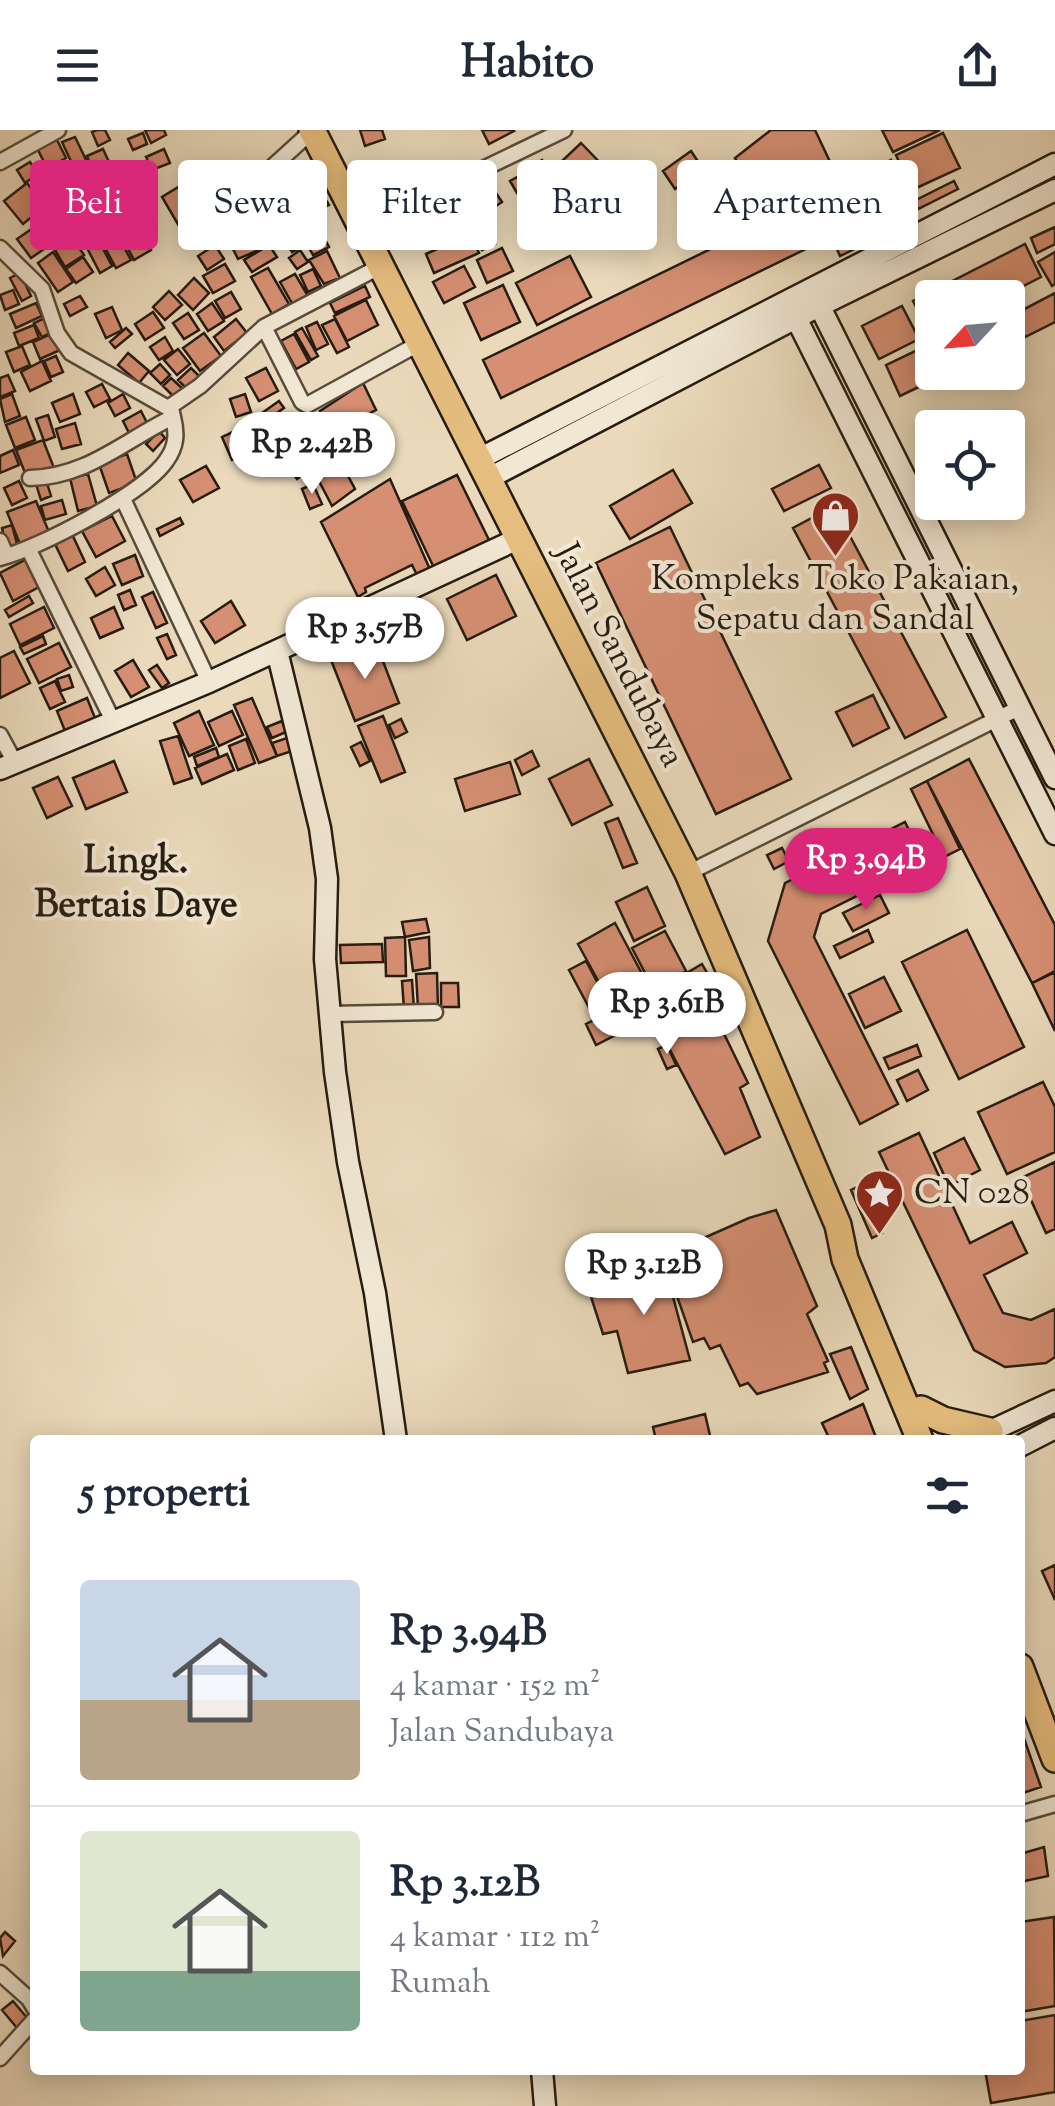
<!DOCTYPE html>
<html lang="id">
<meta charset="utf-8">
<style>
body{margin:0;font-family:"Sorts Mill Goudy",serif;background:#f2f2f3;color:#1f2937;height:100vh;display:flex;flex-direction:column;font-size:38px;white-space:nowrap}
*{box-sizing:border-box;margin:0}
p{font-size:32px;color:#747a83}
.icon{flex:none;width:55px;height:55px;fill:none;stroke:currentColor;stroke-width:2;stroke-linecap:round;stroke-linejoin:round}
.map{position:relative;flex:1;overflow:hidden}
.panel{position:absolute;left:30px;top:1305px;width:995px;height:640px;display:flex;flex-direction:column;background:#fff;border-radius:10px;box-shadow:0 5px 25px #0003}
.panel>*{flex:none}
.hud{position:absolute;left:30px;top:30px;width:995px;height:90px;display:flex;gap:20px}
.needle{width:65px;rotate:244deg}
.buttons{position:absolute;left:915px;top:150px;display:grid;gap:20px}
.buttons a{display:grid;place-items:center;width:110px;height:110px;border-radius:10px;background:#fff;box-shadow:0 5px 25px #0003;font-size:50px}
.price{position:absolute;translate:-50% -85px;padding:0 22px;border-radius:35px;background:#fff;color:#222;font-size:32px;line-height:65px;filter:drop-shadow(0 2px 5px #0008)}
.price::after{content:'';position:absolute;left:50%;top:60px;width:30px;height:22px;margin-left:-15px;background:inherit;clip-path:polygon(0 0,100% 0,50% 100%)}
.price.current{background:#db2777;color:#fff}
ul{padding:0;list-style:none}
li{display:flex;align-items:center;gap:30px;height:250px;padding:0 50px}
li+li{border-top:2px solid #e0e1e3}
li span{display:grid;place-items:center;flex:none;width:280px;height:200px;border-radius:10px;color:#555}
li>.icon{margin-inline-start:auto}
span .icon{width:120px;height:120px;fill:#fffc;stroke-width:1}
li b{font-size:42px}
h2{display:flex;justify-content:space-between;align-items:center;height:120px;padding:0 50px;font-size:42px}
.chip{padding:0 35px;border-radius:10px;background:#fff;box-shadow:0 5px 25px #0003;font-size:35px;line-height:90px}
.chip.current{background:#db2777;color:#fff}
header{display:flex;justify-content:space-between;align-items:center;height:130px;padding:0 50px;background:#fff;font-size:45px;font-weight:700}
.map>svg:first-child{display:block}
.building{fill:#d68f73;stroke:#261c10;stroke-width:2.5}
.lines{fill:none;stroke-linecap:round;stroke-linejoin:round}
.street-casing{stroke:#574c3b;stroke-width:19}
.secondary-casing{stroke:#261c10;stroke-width:25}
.highway-casing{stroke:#261c10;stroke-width:30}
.street{stroke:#f1e7d3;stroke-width:14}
.secondary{stroke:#f1e7d3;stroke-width:20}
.highway{stroke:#e5bd7e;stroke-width:25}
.labels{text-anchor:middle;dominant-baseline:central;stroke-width:8;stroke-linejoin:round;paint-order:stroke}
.poi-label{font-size:35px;fill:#261c10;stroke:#f1e7d3}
.street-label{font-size:35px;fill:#261c10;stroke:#f1e7d3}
.neighbourhood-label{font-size:38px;font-weight:bold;fill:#261c10;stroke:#f1e7d3}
</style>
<header><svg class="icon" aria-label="menu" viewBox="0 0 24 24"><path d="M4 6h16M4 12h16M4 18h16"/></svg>Habito<svg class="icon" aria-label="share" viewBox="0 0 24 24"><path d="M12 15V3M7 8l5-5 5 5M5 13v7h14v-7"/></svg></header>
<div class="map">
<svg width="1055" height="1976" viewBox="0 0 1055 1976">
<rect width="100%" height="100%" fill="#eadabb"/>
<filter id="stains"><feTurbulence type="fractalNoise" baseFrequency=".002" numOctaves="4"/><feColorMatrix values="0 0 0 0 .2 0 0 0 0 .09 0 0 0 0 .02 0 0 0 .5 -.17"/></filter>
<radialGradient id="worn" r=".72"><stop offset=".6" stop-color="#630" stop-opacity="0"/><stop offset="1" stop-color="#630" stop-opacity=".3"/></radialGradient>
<path class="building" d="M 97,0 L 105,0 L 110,10 L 98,16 L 92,2 Z
M 145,0 L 164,0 L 166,5 L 151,13 Z
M 360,0 L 382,0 L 385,9 L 365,16 Z
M 482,0 L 513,0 L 514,1 L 489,14 Z
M 771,0 L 815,0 L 841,55 L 891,30 L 910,68 L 501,268 L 483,230 L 768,91 L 735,28 Z
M 882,0 L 940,0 L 893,22 Z
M 143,3 L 147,14 L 133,20 L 128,9 Z
M 943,3 L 960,38 L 912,60 L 896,25 Z
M 75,7 L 88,34 L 75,40 L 62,12 Z
M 56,8 L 66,28 L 47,38 L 37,18 Z
M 581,13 L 607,40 L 588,59 L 561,32 Z
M 103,19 L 109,32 L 92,39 L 87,26 Z
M 164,19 L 170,33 L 152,40 L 146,27 Z
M 691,21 L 703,39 L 675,59 L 663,41 Z
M 542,30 L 563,58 L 553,66 L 532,37 Z
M 30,32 L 38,44 L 25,53 L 17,40 Z
M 65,33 L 77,59 L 62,66 L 50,39 Z
M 90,37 L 95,50 L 80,57 L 74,44 Z
M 523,44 L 530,56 L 517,63 L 510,51 Z
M 127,45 L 135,59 L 118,68 L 111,54 Z
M 105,47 L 116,72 L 104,77 L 92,53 Z
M 312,47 L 329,75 L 301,88 L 288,66 Z
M 46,50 L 58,67 L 47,75 L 34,59 Z
M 488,51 L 502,72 L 487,82 L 473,61 Z
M 954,51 L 958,59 L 918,79 L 914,71 Z
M 27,53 L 45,76 L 23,94 L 4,71 Z
M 180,56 L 198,85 L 179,96 L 162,67 Z
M 574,61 L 583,77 L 561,89 L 552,73 Z
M 94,65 L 100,80 L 90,84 L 84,69 Z
M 128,68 L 142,89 L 131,97 L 116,76 Z
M 68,70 L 81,95 L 69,100 L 58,76 Z
M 288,72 L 298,92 L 282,101 L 272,80 Z
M 914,72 L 918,79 L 878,102 L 874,96 Z
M 51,78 L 60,91 L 42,104 L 32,91 Z
M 116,79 L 134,106 L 125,113 L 107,85 Z
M 456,88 L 461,99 L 436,112 L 430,101 Z
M 484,92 L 495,114 L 482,120 L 471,98 Z
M 60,96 L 67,107 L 51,117 L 44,107 Z
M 295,97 L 305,114 L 292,122 L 282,105 Z
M 1055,97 L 1055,114 L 1037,123 L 1031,108 Z
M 33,98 L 47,117 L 31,128 L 17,109 Z
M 319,98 L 329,117 L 313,125 L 303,107 Z
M 252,100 L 261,119 L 238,129 L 229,111 Z
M 869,101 L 873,110 L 840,126 L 836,117 Z
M 470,104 L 479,123 L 434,143 L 426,124 Z
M 142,106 L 151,120 L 134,130 L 126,115 Z
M 119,108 L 131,130 L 116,138 L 104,116 Z
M 73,109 L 84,125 L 65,137 L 55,120 Z
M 98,109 L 112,136 L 100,143 L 86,116 Z
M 1025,114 L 1041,147 L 1000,168 L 932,168 L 932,202 L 930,204 L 913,171 Z
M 215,115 L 224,129 L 207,140 L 198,126 Z
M 269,115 L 277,127 L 252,142 L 244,130 Z
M 502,118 L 513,141 L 487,153 L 477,130 Z
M 300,120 L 308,132 L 297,139 L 289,128 Z
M 327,121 L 340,148 L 324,154 L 309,130 Z
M 53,122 L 73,152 L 58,162 L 38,133 Z
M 1055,122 L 1055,154 L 1052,156 L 1038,132 Z
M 570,126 L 591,167 L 537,195 L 516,153 Z
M 83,127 L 93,142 L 76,153 L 66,139 Z
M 225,134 L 235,151 L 213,163 L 203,146 Z
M 464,136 L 475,157 L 444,173 L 433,152 Z
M 268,138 L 289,174 L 272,184 L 251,147 Z
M 313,139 L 321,156 L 308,162 L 300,145 Z
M 20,143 L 31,166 L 22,171 L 10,148 Z
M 295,144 L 308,166 L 293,175 L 280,152 Z
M 194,148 L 209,163 L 193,180 L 178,165 Z
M 503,155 L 520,192 L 481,210 L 464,173 Z
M 365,156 L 370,167 L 335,183 L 330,173 Z
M 13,160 L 19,174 L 5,180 L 0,165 Z
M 169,161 L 182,175 L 165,190 L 153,177 Z
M 231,162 L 241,179 L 225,188 L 215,171 Z
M 1055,163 L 1055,192 L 1025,207 L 1015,184 Z
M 80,166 L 87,177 L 70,186 L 64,174 Z
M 366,170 L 378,195 L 347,211 L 334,186 Z
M 36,173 L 42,186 L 16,198 L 10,184 Z
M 212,173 L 224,191 L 208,201 L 197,184 Z
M 902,176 L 919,209 L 879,229 L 862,196 Z
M 1011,176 L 1025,207 L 1008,215 L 1008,177 Z
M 112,177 L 122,200 L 106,208 L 95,184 Z
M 153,182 L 164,198 L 145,210 L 135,194 Z
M 188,183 L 199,200 L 184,209 L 173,193 Z
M 45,188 L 52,202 L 42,207 L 34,193 Z
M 236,189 L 247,203 L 224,221 L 214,207 Z
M 335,189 L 349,217 L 337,223 L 322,195 Z
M 317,192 L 328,214 L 316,220 L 306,197 Z
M 34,195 L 39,208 L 19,216 L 14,203 Z
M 126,198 L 132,204 L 115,218 L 110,212 Z
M 302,198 L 318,226 L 311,230 L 295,202 Z
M 53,203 L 60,220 L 40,229 L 33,212 Z
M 204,203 L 221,226 L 200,241 L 183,218 Z
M 294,204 L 309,232 L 296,239 L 281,211 Z
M 165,207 L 173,221 L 159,230 L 150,217 Z
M 932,213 L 932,242 L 950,242 L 900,266 L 886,235 Z
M 22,216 L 30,235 L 14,242 L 6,222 Z
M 178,219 L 190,234 L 177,245 L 164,230 Z
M 128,223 L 149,241 L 139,253 L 118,235 Z
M 56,226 L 63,242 L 51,247 L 44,231 Z
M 42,231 L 51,251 L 30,261 L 21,242 Z
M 160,234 L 170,245 L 161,254 L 150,243 Z
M 191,238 L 200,247 L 187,259 L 178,250 Z
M 266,238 L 278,261 L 259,271 L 246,248 Z
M 8,245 L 15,261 L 0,267 L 0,248 Z
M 171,248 L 184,260 L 176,269 L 163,256 Z
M 363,253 L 376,280 L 329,303 L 320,281 Z
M 102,254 L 110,269 L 94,277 L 86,262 Z
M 12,264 L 20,286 L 5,292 L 0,269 Z
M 73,264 L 80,284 L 60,292 L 52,273 Z
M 123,264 L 130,278 L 115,286 L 108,273 Z
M 245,264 L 251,282 L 236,287 L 230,269 Z
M 279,271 L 284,278 L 267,290 L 262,283 Z
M 141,281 L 148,295 L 130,305 L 123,291 Z
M 48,285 L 55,307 L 44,311 L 36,289 Z
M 26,287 L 35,310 L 15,318 L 6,295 Z
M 75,293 L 81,314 L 62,319 L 56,299 Z
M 321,296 L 355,359 L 332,376 L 297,309 Z
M 289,297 L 298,314 L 280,324 L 271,307 Z
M 239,299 L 250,323 L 232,330 L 222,307 Z
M 159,301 L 165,308 L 153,321 L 146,314 Z
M 43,310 L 54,338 L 27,348 L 16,320 Z
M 13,320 L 19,335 L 0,343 L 0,326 Z
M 127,324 L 137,353 L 109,363 L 99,334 Z
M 295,330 L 306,342 L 297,349 L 287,336 Z
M 819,335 L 831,358 L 784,381 L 772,359 Z
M 206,336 L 219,358 L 193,372 L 180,350 Z
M 673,340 L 692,373 L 630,409 L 610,376 Z
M 88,344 L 97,376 L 78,381 L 70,348 Z
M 457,345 L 492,416 L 435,440 L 402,371 Z
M 390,349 L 432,444 L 419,449 L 412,435 L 365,458 L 366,462 L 358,467 L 321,392 Z
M 46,350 L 51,366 L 41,370 L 36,354 Z
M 19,351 L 27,368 L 12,375 L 4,358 Z
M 313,354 L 322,374 L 310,379 L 302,359 Z
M 62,370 L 66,384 L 45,390 L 41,376 Z
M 36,371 L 49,402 L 20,414 L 7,382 Z
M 834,376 L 946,587 L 905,608 L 793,398 Z
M 112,386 L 125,411 L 96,427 L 82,401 Z
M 180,388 L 183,394 L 160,406 L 157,399 Z
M 12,395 L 18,418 L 7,421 L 2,398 Z
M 670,397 L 791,649 L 716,684 L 596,433 Z
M 72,404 L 85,432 L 68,441 L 54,412 Z
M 135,425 L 143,446 L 122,455 L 113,434 Z
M 25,430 L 39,457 L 13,471 L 0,443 Z
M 105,437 L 115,455 L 96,466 L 86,449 Z
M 496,445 L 516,486 L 467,510 L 447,469 Z
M 130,460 L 136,475 L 124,480 L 118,465 Z
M 153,462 L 167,493 L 156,498 L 142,467 Z
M 29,466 L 33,473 L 9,487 L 5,480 Z
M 231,471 L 245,495 L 215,513 L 201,491 Z
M 44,477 L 54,498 L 20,515 L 10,494 Z
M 114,477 L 123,498 L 100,508 L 91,488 Z
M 167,504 L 176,525 L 167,529 L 157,508 Z
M 43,506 L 46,514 L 24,524 L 20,517 Z
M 59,513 L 71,537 L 39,553 L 27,529 Z
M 376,513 L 399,573 L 355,591 L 331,530 Z
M 14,521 L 30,553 L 0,568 L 0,528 Z
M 133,530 L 149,557 L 131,567 L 115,541 Z
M 157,535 L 169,553 L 162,558 L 149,540 Z
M 69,545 L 73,557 L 61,561 L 57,549 Z
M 55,551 L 65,572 L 50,579 L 40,558 Z
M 873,565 L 889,598 L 853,616 L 836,582 Z
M 87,568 L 95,588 L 65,601 L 57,581 Z
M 252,568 L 277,626 L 259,633 L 234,575 Z
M 199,581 L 214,615 L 189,626 L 174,593 Z
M 232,581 L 243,605 L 219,616 L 208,592 Z
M 383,586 L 405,642 L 381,652 L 358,596 Z
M 401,589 L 407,602 L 395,608 L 389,595 Z
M 282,591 L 286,602 L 272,608 L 267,597 Z
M 178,606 L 192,648 L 174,654 L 160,611 Z
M 287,608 L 292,621 L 277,626 L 272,613 Z
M 246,609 L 255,633 L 238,640 L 229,616 Z
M 361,612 L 370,631 L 360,636 L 351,617 Z
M 216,618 L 219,627 L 197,636 L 194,627 Z
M 532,621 L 539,636 L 522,645 L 515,630 Z
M 227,624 L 234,640 L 202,654 L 195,638 Z
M 589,629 L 612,675 L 572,695 L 549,649 Z
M 969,629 L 1055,795 L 1055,841 L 1032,853 L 927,651 Z
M 114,631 L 127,662 L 86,679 L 73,648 Z
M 510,632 L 520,664 L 465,681 L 455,649 Z
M 58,647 L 72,676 L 47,688 L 33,658 Z
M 927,651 L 960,719 L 944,727 L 911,659 Z
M 618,688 L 637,733 L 623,738 L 605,693 Z
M 905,692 L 925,732 L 821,784 L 814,807 L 898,974 L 860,994 L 768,811 L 785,753 Z
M 782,718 L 789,731 L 774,739 L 767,725 Z
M 647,757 L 665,796 L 634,811 L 616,772 Z
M 880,765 L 889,783 L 853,801 L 843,783 Z
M 426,789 L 429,802 L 405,807 L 402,792 Z
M 615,793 L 649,857 L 613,878 L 578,814 Z
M 868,800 L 873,812 L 840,828 L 834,816 Z
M 967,800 L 1024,917 L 959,949 L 902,832 Z
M 665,801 L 686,841 L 653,858 L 632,818 Z
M 405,807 L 406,846 L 386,846 L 385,808 Z
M 429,807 L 430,838 L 413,841 L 409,810 Z
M 382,814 L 383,832 L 341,833 L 340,815 Z
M 586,831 L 611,878 L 594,887 L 569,840 Z
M 702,834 L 710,848 L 695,859 L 709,873 L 748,953 L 740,958 L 760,1007 L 725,1024 L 643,869 Z
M 1055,842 L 1055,901 L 1032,853 Z
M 437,843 L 438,880 L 418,878 L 416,844 Z
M 884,847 L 901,881 L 865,898 L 849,864 Z
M 412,850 L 414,879 L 404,879 L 402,851 Z
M 441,853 L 458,853 L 459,877 L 441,877 Z
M 637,869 L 647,889 L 596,915 L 586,894 Z
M 667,915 L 676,935 L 667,939 L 658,919 Z
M 917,915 L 921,926 L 889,939 L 884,928 Z
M 918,940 L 928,960 L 907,971 L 897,950 Z
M 1043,952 L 1055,977 L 1055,1022 L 1007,1044 L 978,982 Z
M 919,1003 L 970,1113 L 1012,1092 L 1027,1123 L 984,1145 L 1003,1183 L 1031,1190 L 1055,1179 L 1055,1227 L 1046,1233 L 1005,1237 L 974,1220 L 879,1022 Z
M 964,1008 L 980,1040 L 949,1056 L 934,1023 Z
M 1055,1032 L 1055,1099 L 1046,1103 L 1021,1048 Z
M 861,1055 L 882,1103 L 872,1108 L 851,1060 Z
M 776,1080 L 817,1176 L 807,1184 L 828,1231 L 824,1233 L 828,1242 L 757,1264 L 748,1253 L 740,1256 L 720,1215 L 710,1219 L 704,1208 L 693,1212 L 663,1126 L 749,1088 Z
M 662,1126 L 690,1230 L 628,1243 L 617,1201 L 603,1204 L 591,1167 L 610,1166 L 622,1144 Z
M 851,1217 L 868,1259 L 850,1269 L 830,1224 Z
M 863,1274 L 877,1310 L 830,1310 L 822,1293 Z
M 705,1284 L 711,1310 L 656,1310 L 653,1297 Z
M 1055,1435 L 1055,1470 L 1042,1441 Z
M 1020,1597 L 1041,1657 L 1020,1664 Z
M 1044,1717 L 1048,1746 L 1020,1752 L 1020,1724 Z
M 1054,1787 L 1055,1876 L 1020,1882 L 1020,1792 Z
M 5,1802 L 15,1811 L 3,1826 L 0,1808 Z
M 13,1871 L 28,1889 L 17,1898 L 2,1880 Z
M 1055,1885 L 1055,1962 L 991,1973 L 985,1940 L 1020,1940 L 1020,1891 Z"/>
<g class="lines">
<defs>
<path id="street" d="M 0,32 L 58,0
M 200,92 L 219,73 L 269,40 L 313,0
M 365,104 L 487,37 L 564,0
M 0,118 L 42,159 L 57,203 L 71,223 L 168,278 L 200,256 L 264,197 L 381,136
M 264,197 L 302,272 L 307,275 L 420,213
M 30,348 C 87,347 125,310 173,287 L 171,278
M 123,369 L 209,552
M 0,411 L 6,425
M 28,418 L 114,593
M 0,428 C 37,419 143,364 166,331 C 177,316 177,303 173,287
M 0,605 L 14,631
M 688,743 L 1019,578
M 329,884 L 435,882
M 1020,1684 L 1055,1674
M 0,1843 L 29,1869 L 35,1879
M 0,1928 L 35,1889"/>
<path id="secondary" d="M 815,167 L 1055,648
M 791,178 L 1055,704
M 479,329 L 1055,34
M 489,348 L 819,176 L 1055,60
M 277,521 L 320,698 L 327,749 L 325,829 L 335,942 L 348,1032 L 375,1163 L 396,1310
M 0,639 L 209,552 L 520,408
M 971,1310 L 1055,1271
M 1020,1316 L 1055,1298
M 542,1940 L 545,1976"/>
<path id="highway" d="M 312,0 L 688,743 L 838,1095 L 845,1129 L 920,1310
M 921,1279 L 943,1290 L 990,1301
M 1020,1537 L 1055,1629"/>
</defs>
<use href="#street" class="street-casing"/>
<use href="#secondary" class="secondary-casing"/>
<use href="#highway" class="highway-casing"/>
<use href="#street" class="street"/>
<use href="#secondary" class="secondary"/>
<use href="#highway" class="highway"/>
</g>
<defs>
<symbol id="shop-pin" viewBox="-11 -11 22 30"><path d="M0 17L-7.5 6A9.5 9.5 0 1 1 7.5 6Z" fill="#8f2418" stroke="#f1e7d3"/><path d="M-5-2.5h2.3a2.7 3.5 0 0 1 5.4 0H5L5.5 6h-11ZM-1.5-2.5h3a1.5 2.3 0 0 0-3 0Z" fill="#fff"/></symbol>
<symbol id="sight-pin" viewBox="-11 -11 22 30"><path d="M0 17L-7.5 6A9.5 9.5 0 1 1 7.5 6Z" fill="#8f2418" stroke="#f1e7d3"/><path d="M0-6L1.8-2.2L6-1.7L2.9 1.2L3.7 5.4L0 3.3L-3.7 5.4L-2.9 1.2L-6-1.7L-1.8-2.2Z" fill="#fff"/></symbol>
</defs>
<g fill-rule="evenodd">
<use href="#shop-pin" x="808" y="358" width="55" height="75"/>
<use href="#sight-pin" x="852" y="1036" width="55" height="75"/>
</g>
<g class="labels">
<g class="poi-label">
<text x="835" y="450">Kompleks Toko Pakaian,<tspan x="835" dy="40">Sepatu dan Sandal</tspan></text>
<text x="914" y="1064" text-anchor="start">CN 028</text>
</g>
<g class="street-label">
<text transform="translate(618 526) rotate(63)">Jalan Sandubaya</text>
</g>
<g class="neighbourhood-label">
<text x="136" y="733">Lingk.<tspan x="136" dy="44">Bertais Daye</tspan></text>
</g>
</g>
<rect width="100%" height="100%" filter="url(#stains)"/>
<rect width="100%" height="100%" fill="url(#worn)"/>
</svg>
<div class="buttons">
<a><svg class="needle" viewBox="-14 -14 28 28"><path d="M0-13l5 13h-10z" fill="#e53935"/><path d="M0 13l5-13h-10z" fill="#747a83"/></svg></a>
<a><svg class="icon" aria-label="locate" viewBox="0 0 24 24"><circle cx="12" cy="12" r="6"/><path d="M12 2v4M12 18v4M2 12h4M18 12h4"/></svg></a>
</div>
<b class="price" style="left:312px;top:367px">Rp 2.42B</b>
<b class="price" style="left:365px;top:552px">Rp 3.57B</b>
<b class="price current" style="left:866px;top:783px">Rp 3.94B</b>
<b class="price" style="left:667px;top:927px">Rp 3.61B</b>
<b class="price" style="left:644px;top:1188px">Rp 3.12B</b>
<div class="hud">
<a class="chip current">Beli</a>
<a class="chip">Sewa</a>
<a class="chip">Filter</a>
<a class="chip">Baru</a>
<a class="chip">Apartemen</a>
</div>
<section class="panel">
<h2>5 properti<svg class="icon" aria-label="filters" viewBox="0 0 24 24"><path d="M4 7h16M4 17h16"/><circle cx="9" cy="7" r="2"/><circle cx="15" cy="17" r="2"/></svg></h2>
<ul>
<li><span style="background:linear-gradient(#c9d6e8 60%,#b9a48a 0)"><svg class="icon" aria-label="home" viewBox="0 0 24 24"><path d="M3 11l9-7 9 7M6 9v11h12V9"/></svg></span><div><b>Rp 3.94B</b><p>4 kamar · 152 m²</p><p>Jalan Sandubaya</p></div></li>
<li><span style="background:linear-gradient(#dfe7d0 70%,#7fa58c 0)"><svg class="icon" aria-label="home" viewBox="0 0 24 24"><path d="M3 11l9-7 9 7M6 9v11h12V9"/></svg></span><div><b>Rp 3.12B</b><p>4 kamar · 112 m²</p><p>Rumah</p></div></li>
</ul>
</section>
</div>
